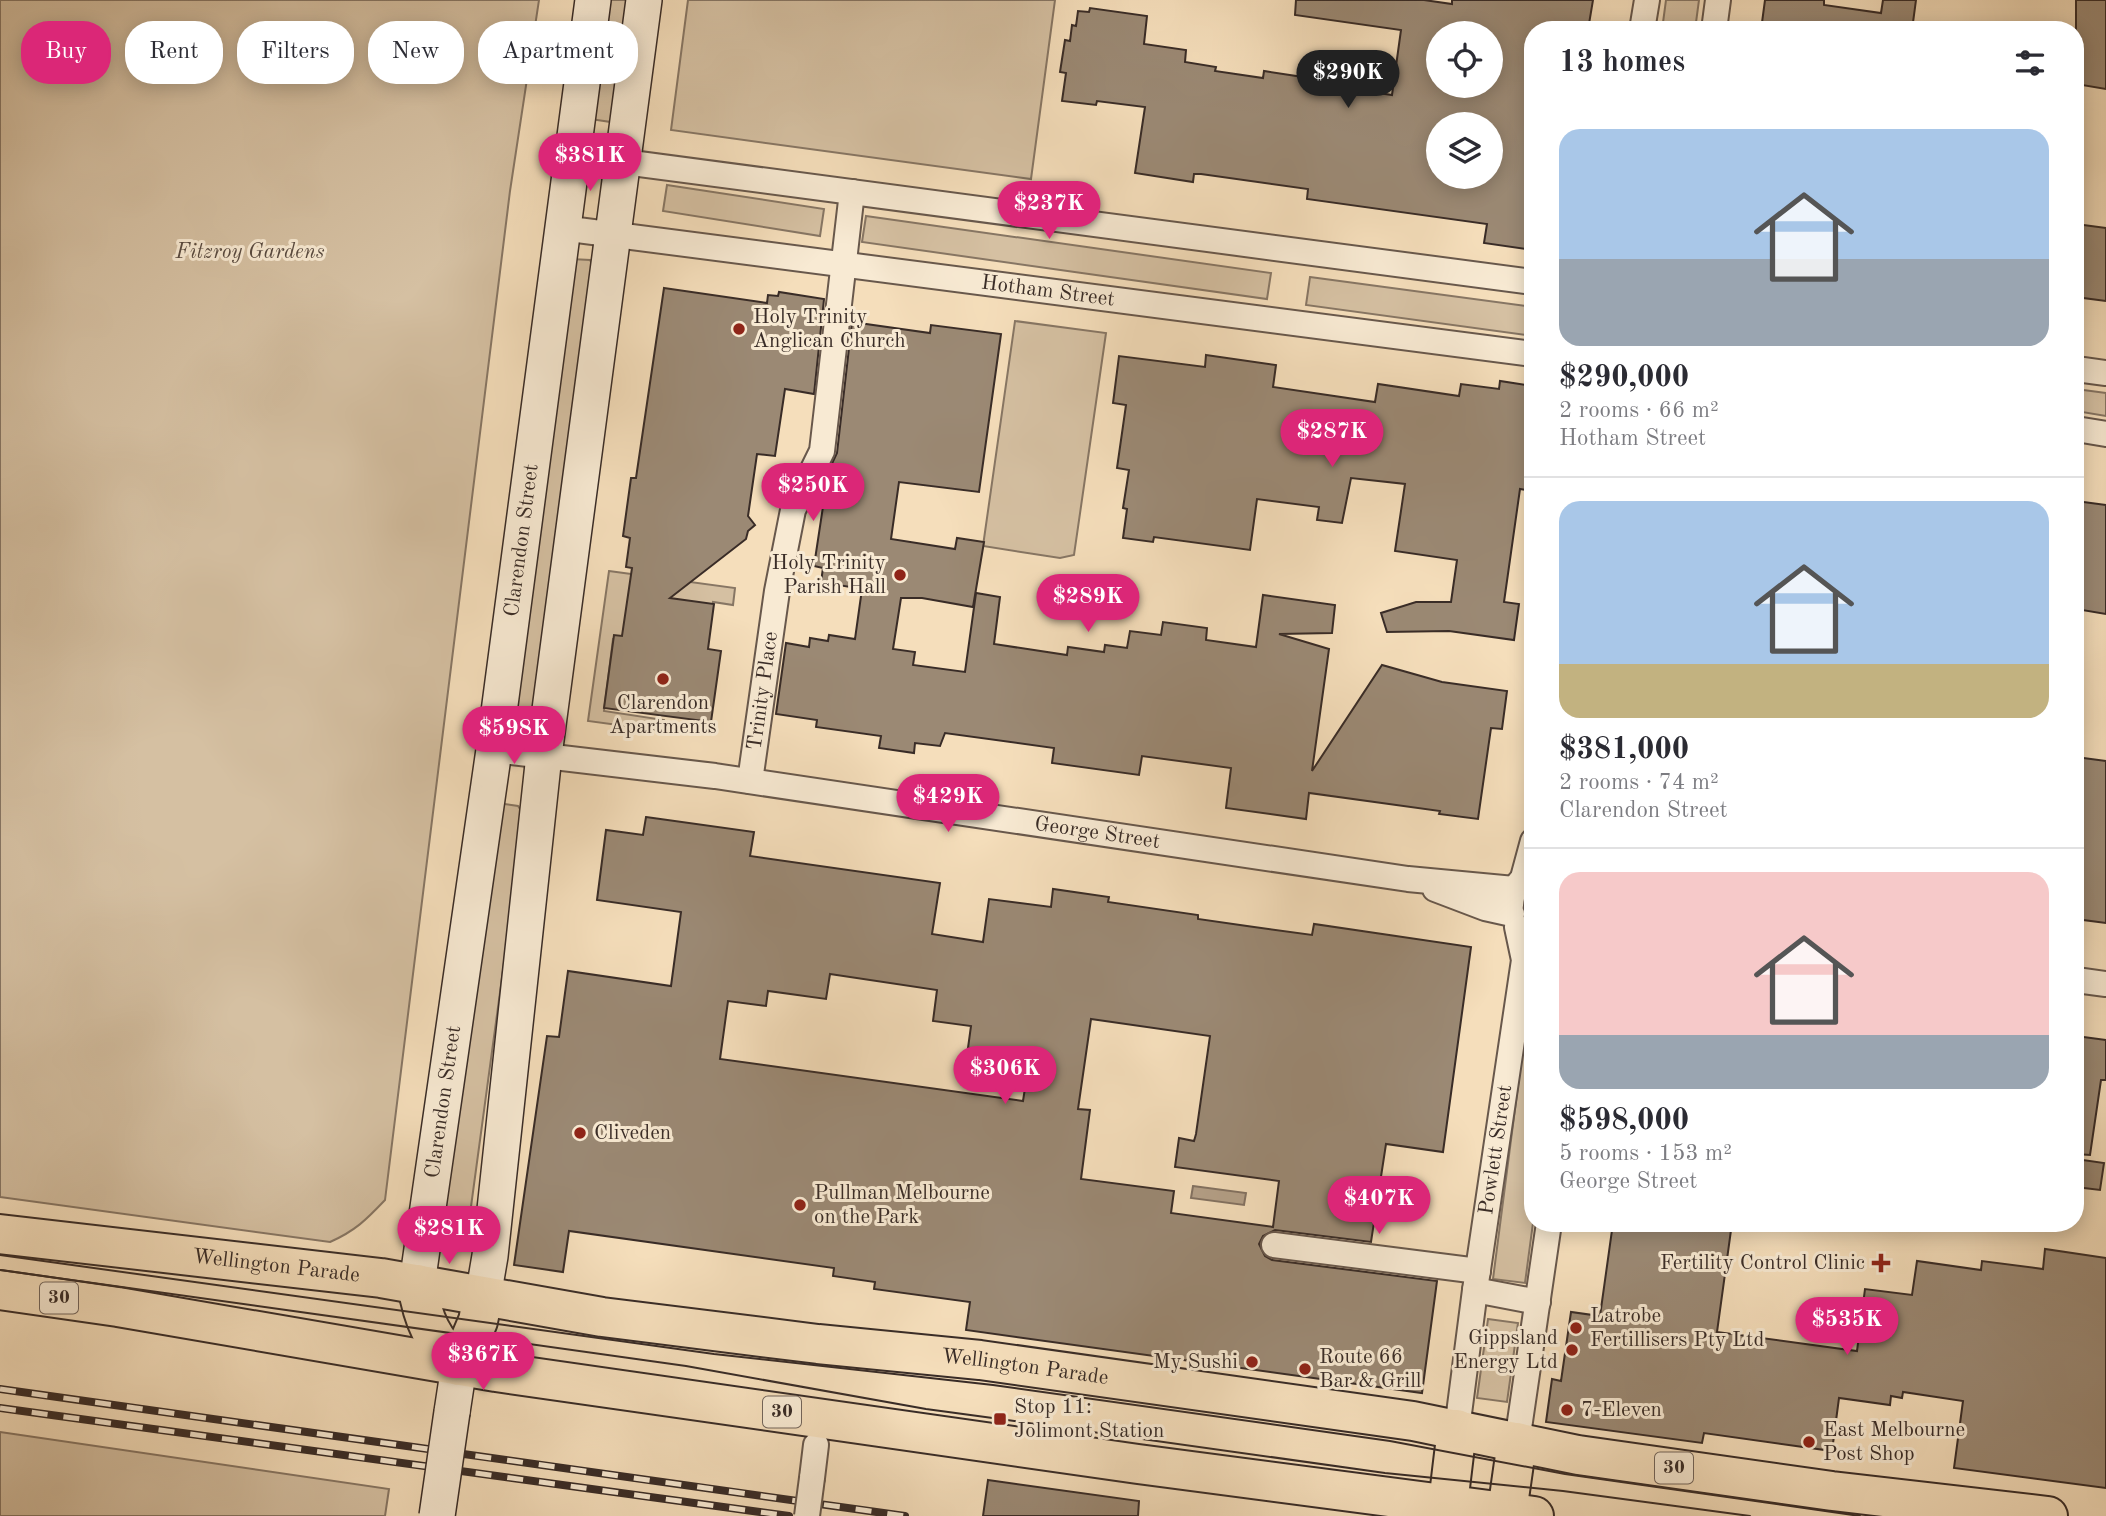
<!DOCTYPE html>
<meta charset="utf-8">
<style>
body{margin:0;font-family:"Old Standard TT",serif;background:#f2f2f3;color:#2b2b33;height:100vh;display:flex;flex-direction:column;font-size:26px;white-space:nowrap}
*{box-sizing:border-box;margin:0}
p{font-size:23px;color:#7c7c81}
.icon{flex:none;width:38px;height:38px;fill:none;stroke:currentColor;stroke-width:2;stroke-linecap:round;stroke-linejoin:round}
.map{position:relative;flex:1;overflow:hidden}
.side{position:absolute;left:1524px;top:21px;width:560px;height:1211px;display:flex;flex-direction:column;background:#fff;border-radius:28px;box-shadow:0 4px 18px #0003}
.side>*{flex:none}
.banner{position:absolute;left:21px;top:21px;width:665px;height:63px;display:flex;gap:14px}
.buttons{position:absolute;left:1426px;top:21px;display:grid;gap:14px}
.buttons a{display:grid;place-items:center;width:77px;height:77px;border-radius:50%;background:#fff;box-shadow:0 4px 18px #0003;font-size:35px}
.price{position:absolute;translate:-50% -60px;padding:0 16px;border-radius:24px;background:#db2777;color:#fff;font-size:23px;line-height:46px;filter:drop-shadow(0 2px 4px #0008)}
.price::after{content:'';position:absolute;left:50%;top:42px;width:21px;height:16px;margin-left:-10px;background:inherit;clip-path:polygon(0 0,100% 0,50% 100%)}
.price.on{background:#222;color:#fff}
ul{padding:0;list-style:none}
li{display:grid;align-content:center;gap:14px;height:371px;padding:0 35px}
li+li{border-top:2px solid #e1e1e2}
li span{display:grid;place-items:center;height:217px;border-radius:21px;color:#555}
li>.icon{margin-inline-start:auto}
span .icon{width:126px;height:126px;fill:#fffc;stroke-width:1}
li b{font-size:30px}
h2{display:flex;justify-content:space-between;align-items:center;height:84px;padding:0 35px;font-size:30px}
.chip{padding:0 24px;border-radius:28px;background:#fff;box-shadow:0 4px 18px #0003;font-size:24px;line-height:63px}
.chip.on{background:#db2777;color:#fff}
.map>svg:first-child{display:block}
.green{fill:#d5c0a2;stroke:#877664;stroke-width:2}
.water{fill:#b5a189;stroke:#837262;stroke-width:2}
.building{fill:#9b8974;stroke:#392c27;stroke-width:2;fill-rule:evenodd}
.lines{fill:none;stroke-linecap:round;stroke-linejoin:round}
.street-casing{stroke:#68584c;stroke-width:28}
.secondary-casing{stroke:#392c27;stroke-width:38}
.primary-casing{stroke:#392c27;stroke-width:42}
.street{stroke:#f8ead3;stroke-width:24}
.secondary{stroke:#f8ead3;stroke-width:35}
.primary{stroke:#f5debb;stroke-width:38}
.tram{stroke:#392c27;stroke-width:2}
.rail-casing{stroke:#392c27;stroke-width:8}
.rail{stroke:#f8ead3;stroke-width:5;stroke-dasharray:16;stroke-linecap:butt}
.street-bridge-casing{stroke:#68584c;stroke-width:28;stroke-linecap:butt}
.secondary-bridge-casing{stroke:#392c27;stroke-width:38;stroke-linecap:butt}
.street-bridge{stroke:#f8ead3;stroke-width:24}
.secondary-bridge{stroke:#f8ead3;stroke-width:35}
.poi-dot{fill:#8f2418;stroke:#f8ead3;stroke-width:2.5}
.labels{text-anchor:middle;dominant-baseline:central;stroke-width:6;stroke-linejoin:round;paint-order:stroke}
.shield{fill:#f8ead3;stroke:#72655b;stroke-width:2}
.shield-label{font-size:19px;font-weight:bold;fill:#392c27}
.park-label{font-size:21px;font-style:italic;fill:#584a40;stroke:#f8ead3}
.street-label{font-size:21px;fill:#392c27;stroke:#f8ead3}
.poi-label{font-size:21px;fill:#392c27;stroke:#f8ead3;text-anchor:start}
</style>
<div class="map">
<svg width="2106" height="1516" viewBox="0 0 2106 1516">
<rect width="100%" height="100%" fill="#f5debb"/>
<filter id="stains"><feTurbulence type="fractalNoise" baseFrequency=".00286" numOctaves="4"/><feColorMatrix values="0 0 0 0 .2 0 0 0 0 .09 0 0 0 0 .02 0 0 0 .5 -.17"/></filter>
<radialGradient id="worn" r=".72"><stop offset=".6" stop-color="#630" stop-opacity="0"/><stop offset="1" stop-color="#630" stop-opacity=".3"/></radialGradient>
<path class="green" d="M 0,0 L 539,0 L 510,191 L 385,1200 C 366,1220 355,1231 330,1242 L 0,1197 Z
M 600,0 L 633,0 L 611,122 L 590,119 Z
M 688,0 L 1055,0 L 1031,179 L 671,130 Z
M 1666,0 L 1699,0 L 1695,30 L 1662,30 Z
M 667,185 L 824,209 L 820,236 L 663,211 Z
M 866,216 L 1271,273 L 1267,299 L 862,242 Z
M 571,259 L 590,260 L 596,271 L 537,706 L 530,711 L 512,708 Z
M 1310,277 L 1533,307 L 1533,336 L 1306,305 Z
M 1015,321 L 1106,333 L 1074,555 L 1060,558 L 983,546 Z
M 2076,389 L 2106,393 L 2106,416 L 2076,411 Z
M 609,571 L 735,588 L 733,605 L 713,602 L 712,609 L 623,640 L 613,639 L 604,711 L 664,720 L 663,731 L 588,721 Z
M 497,803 L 518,806 L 524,815 L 470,1214 L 461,1224 L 441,1222 Z
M 1533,886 L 1533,923 L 1520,907 L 1521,899 Z
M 1530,993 L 1533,994 L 1533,1223 L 1525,1283 L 1493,1279 Z
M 1488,1319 L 1518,1323 L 1507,1402 L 1477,1398 Z
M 0,1432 L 389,1489 L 385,1516 L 0,1516 Z"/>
<path class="water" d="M 1193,1186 L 1246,1193 L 1244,1205 L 1191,1198 Z"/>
<path class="building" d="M 1296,0 L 1424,0 L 1452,4 L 1452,0 L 1593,0 L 1588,30 L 1533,30 L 1533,250 L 1484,243 L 1487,224 L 1307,199 L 1308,189 L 1201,174 L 1194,174 L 1193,182 L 1135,173 L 1145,107 L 1097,101 L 1096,105 L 1062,101 L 1066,73 L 1060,72 L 1065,40 L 1070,41 L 1072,25 L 1076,26 L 1078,11 L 1089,12 L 1090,8 L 1147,16 L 1144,44 L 1186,50 L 1185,62 L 1216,67 L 1215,71 L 1263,78 L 1264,71 L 1323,80 L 1324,76 L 1347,80 L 1346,88 L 1392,95 L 1401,30 L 1295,15 ZM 1438,33 L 1491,33 L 1491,86 L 1438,86 ZM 1438,124 L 1491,124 L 1491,177 L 1438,177 Z
M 1765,0 L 1824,0 L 1824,5 L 1881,13 L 1883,0 L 1916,0 L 1912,30 L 1761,30 Z
M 2076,0 L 2106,0 L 2106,89 L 2076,84 Z
M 2076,224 L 2106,228 L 2106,301 L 2076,297 Z
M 664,288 L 767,303 L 768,295 L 778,296 L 779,292 L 824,299 L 814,394 L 785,389 L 775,456 L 757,454 L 748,516 L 755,525 L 748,531 L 746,539 L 670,598 L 714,604 L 708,649 L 721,651 L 711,722 L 604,708 L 614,635 L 622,636 L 632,568 L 626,567 L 630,538 L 623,536 L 631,478 L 636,478 Z
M 852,322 L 930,333 L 931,325 L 1001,334 L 979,492 L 899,482 L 891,539 L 955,549 L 957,538 L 984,542 L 973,607 L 922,598 L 901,598 L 893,649 L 915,652 L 913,665 L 965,672 L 976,593 L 1000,597 L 994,644 L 1067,655 L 1068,647 L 1104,652 L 1105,645 L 1127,648 L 1130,631 L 1161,635 L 1163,622 L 1207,628 L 1206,640 L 1256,647 L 1263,595 L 1335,605 L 1332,633 L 1279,634 L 1329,649 L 1312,771 L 1382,665 L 1442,682 L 1507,691 L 1502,729 L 1491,728 L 1478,819 L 1439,814 L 1440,811 L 1309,793 L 1306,819 L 1226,808 L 1231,768 L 1142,756 L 1139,775 L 1052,763 L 1054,748 L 945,733 L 940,746 L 915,743 L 914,753 L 879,748 L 881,736 L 816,727 L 817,720 L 776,714 L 786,643 L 809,647 L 810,638 L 828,641 L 829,635 L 855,639 L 862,589 L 821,582 L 823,568 L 814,566 L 824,500 L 819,499 L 821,487 L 837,453 Z
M 1206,355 L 1276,365 L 1273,387 L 1375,402 L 1378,384 L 1459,396 L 1461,384 L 1499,389 L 1500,381 L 1533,386 L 1533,491 L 1520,489 L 1504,602 L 1519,604 L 1514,640 L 1449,631 L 1387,632 L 1381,613 L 1416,602 L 1451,602 L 1457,560 L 1395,551 L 1405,484 L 1351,478 L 1342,523 L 1317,520 L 1319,507 L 1257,499 L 1250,550 L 1154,537 L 1153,542 L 1123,538 L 1127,509 L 1123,508 L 1129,470 L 1117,468 L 1126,405 L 1113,403 L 1119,356 L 1205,367 Z
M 2076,501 L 2106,505 L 2106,614 L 2076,609 Z
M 2076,757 L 2106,761 L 2106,923 L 2076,919 Z
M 646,817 L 754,832 L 750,856 L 940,883 L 932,934 L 983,942 L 989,899 L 1051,907 L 1053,889 L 1109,897 L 1108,902 L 1198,915 L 1198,919 L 1247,926 L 1312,935 L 1314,924 L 1471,947 L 1443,1152 L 1386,1144 L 1371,1242 L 1275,1230 L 1263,1236 L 1259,1244 L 1265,1256 L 1272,1260 L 1437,1281 L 1422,1393 L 966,1330 L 970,1302 L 874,1289 L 875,1282 L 833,1276 L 834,1268 L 569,1231 L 563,1272 L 514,1265 L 547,1036 L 559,1037 L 568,971 L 671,986 L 681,912 L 597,900 L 606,830 L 643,835 ZM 830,974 L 937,990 L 933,1021 L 971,1026 L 968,1048 L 1030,1056 L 1023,1101 L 720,1059 L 728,1001 L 766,1006 L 768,991 L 826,999 ZM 1091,1019 L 1210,1036 L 1196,1134 L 1194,1141 L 1179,1138 L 1175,1167 L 1279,1181 L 1273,1227 L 1171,1213 L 1174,1191 L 1081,1179 L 1090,1110 L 1078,1109 Z
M 2076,1036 L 2106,1040 L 2106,1080 L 2101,1080 L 2090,1155 L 2076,1154 Z
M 2076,1159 L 2104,1163 L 2100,1190 L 2076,1187 Z
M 1613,1223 L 1732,1223 L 1717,1332 L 1857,1351 L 1865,1289 L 1912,1295 L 1917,1261 L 1981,1270 L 1982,1261 L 2043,1269 L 2045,1249 L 2106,1258 L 2106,1488 L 1954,1468 L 1963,1401 L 1903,1392 L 1902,1398 L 1891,1396 L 1890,1405 L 1839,1398 L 1832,1451 L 1704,1433 L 1702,1443 L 1546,1422 L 1552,1379 L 1561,1381 L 1571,1312 L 1600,1316 Z
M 988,1480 L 1139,1501 L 1138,1516 L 983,1516 Z"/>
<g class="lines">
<defs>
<g id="street">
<path d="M 1642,30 L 1647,0"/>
<path d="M 1714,30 L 1718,0"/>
<path d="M 571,155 L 1533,282"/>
<path id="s1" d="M 562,228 L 1533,354"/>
<path d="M 2076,369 L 2106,373"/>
<path d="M 2076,429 L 2106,434"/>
<path id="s2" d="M 494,750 L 715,776 L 1408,879 L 1514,889"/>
<path id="s3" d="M 750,781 L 777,591 L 793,510 L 822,451 L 852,192"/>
<path d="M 1523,878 L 1533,841"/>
<path d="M 1435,889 L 1485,908 L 1512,914"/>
<path d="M 1511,905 C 1512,889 1519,879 1533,874"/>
<path d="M 2076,980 L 2106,984"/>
<path d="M 1274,1245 L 1478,1271"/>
<path d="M 1475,1290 L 1538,1302"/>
<path id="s4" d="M 1457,1429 L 1475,1290 L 1524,960 L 1517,927"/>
<path d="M 1517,1442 L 1549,1223"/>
<path d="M 812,1478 L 816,1445"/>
</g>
<g id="secondary">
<path id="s5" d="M 417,1284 L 494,750 L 593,0"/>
<path d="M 483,1297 L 490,1256 L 544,755 L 644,0"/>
<path d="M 452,1412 L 459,1366"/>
</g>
<g id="primary">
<path id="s6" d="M 0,1234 L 381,1278 L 602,1317 L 818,1344 L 980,1360 L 1413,1421 L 1578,1455 L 1832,1491 L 2048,1516"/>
<path d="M 417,1284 C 423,1321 432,1340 459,1366 L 478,1321 L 483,1297"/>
<path d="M 0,1290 L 118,1307 L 496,1372 L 1138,1464 L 1534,1516"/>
<path d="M 1448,1504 L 1457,1429"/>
<path d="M 1507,1512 L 1517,1442"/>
</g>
</defs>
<use href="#street" class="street-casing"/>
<use href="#secondary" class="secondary-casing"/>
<use href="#primary" class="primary-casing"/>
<use href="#street" class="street"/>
<use href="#secondary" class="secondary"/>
<use href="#primary" class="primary"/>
<path class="tram" d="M 0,1255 L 714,1354 L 993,1385 L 1390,1441 L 1565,1474 L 1860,1516
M 0,1270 L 686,1366 L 926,1409 L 1000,1419 L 1385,1473 L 1563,1491 L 1750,1516"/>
<defs>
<path id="rail" d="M 0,1389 L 905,1516
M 0,1408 L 789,1516"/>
</defs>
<use href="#rail" class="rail-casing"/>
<use href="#rail" class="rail"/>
<defs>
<path id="street-bridge" d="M 807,1516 L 812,1478"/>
<path id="secondary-bridge" d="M 437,1516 L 452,1412"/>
</defs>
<use href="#street-bridge" class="street-bridge-casing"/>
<use href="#secondary-bridge" class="secondary-bridge-casing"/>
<use href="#street-bridge" class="street-bridge"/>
<use href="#secondary-bridge" class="secondary-bridge"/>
</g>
<g class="poi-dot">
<circle cx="739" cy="329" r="7"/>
<circle cx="900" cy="575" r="7"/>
<circle cx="663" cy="679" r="7"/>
<circle cx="580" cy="1133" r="7"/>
<circle cx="800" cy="1205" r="7"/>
<path d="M1877.5 1252.5h7v7h7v7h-7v7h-7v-7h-7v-7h7z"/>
<circle cx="1576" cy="1328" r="7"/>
<circle cx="1572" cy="1350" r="7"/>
<circle cx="1252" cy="1362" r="7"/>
<circle cx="1305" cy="1369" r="7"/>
<circle cx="1567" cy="1410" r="7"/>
<rect x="993" y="1412" width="14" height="14" rx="3.5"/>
<circle cx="1809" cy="1442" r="7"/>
</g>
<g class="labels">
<g class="shield">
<rect x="40" y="1282.5" width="38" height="31" rx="5"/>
<rect x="763" y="1396.5" width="38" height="31" rx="5"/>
<rect x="1655" y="1452.5" width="38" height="31" rx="5"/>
</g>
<g class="shield-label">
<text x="59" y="1298">30</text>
<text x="782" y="1412">30</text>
<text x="1674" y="1468">30</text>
</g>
<g class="park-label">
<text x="250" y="252">Fitzroy Gardens</text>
</g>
<g class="street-label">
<text stroke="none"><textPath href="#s1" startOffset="490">Hotham Street</textPath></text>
<text stroke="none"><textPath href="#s5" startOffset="751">Clarendon Street</textPath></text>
<text stroke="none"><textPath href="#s3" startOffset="91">Trinity Place</textPath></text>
<text stroke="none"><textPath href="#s2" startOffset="609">George Street</textPath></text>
<text stroke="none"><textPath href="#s5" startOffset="184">Clarendon Street</textPath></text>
<text stroke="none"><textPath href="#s4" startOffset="282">Powlett Street</textPath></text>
<text stroke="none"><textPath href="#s6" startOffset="278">Wellington Parade</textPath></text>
<text stroke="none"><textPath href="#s6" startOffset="1034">Wellington Parade</textPath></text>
</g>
<g class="poi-label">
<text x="753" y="317">Holy Trinity<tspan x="753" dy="24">Anglican Church</tspan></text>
<text x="886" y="563" text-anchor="end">Holy Trinity<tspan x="886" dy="24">Parish Hall</tspan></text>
<text x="663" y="703" text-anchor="middle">Clarendon<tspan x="663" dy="24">Apartments</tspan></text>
<text x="594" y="1133">Cliveden</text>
<text x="814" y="1193">Pullman Melbourne<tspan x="814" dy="24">on the Park</tspan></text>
<text x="1865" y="1263" text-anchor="end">Fertility Control Clinic</text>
<text x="1590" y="1316">Latrobe<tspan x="1590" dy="24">Fertillisers Pty Ltd</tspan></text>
<text x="1558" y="1338" text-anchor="end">Gippsland<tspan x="1558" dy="24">Energy Ltd</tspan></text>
<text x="1319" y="1357">Route 66<tspan x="1319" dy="24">Bar &amp; Grill</tspan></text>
<text x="1238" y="1362" text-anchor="end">My Sushi</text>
<text x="1014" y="1407">Stop 11:<tspan x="1014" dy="24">Jolimont Station</tspan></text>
<text x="1581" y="1410">7-Eleven</text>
<text x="1823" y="1430">East Melbourne<tspan x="1823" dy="24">Post Shop</tspan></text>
</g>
</g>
<rect width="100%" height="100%" filter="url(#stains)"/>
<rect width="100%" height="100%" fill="url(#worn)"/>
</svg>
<div class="buttons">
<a><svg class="icon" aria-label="locate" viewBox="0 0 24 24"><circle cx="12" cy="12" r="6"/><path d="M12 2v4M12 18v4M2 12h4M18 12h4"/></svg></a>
<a><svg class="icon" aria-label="layers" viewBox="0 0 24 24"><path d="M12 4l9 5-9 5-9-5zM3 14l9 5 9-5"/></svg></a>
</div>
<b class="price on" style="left:1348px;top:110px">$290K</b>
<b class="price" style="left:590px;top:193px">$381K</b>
<b class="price" style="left:1049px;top:241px">$237K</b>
<b class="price" style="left:1332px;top:469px">$287K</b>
<b class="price" style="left:813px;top:523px">$250K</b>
<b class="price" style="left:1088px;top:634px">$289K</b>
<b class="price" style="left:514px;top:766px">$598K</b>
<b class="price" style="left:948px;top:834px">$429K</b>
<b class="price" style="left:1005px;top:1106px">$306K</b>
<b class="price" style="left:1379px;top:1236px">$407K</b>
<b class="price" style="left:449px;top:1266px">$281K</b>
<b class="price" style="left:1847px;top:1357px">$535K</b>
<b class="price" style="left:483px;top:1392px">$367K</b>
<div class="banner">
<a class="chip on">Buy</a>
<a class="chip">Rent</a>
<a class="chip">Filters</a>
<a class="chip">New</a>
<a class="chip">Apartment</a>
</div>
<section class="side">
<h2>13 homes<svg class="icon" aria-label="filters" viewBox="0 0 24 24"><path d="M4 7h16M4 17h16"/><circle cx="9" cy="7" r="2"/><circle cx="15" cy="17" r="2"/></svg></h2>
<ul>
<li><span style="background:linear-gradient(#a9c7e8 60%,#9aa5b1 0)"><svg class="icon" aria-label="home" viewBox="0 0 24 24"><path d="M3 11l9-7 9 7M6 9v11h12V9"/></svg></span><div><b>$290,000</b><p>2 rooms · 66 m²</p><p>Hotham Street</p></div></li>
<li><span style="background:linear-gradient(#a9c7e8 75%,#c2b280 0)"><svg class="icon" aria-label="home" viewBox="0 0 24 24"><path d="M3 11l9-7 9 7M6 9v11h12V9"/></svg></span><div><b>$381,000</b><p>2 rooms · 74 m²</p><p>Clarendon Street</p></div></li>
<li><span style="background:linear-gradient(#f6c9c9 75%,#9aa5b1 0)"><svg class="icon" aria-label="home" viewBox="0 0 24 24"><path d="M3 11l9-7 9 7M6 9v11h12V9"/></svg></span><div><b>$598,000</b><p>5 rooms · 153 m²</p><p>George Street</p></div></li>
</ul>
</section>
</div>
